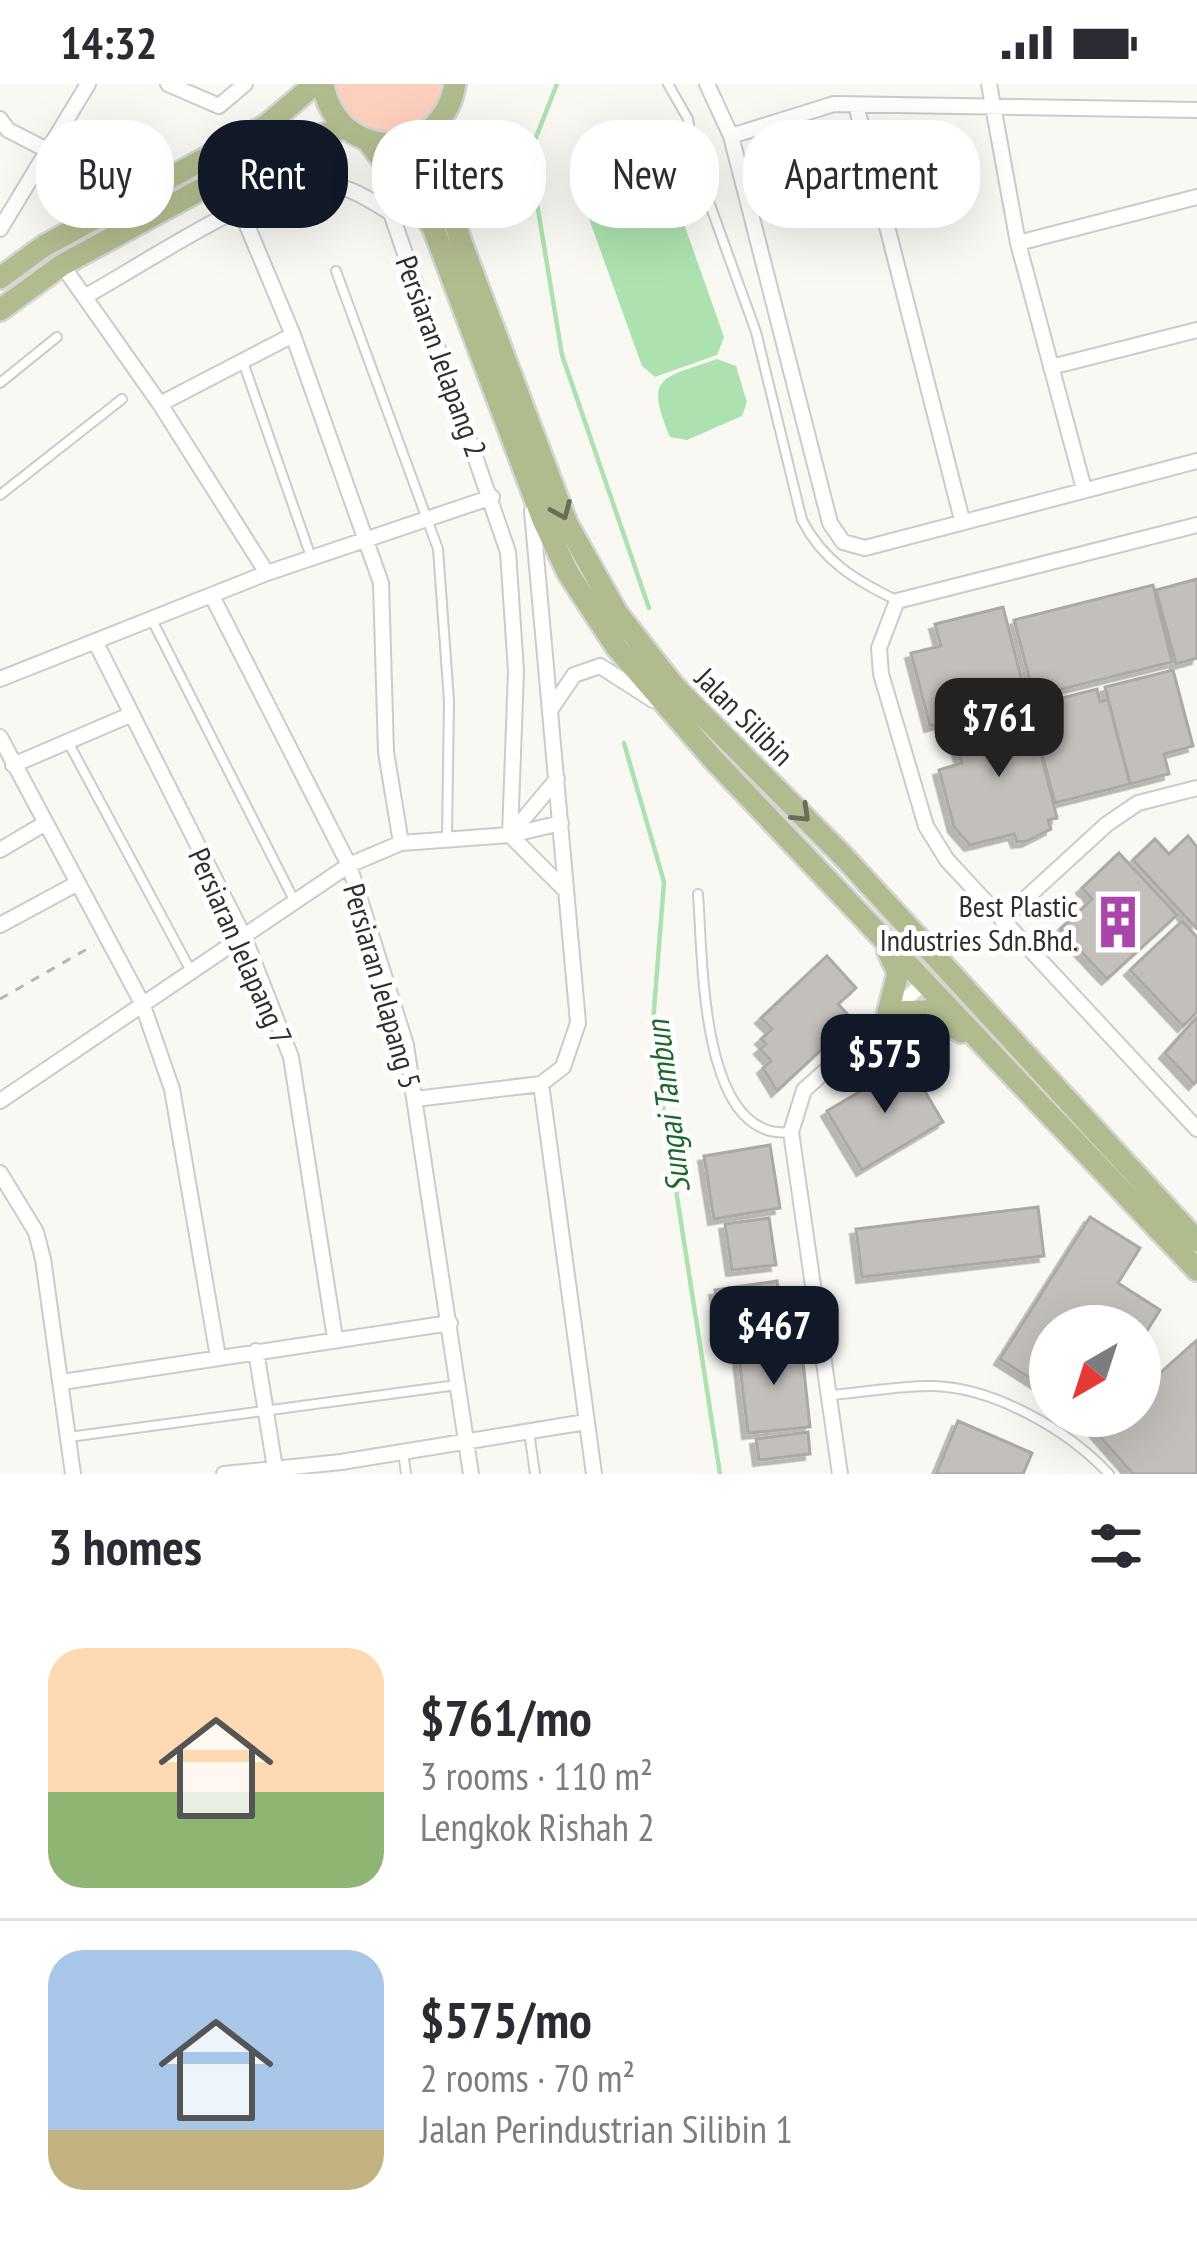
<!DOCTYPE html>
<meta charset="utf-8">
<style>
body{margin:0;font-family:"PT Sans Narrow",sans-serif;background:#f2f2f3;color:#2b2b33;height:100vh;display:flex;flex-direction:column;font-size:45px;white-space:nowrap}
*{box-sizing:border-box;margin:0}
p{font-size:39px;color:#7c7c81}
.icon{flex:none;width:66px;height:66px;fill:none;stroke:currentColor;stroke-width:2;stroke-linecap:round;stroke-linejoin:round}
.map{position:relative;height:1390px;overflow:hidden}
.drawer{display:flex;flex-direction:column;background:#fff;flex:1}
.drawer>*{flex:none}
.hud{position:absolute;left:36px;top:36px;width:1125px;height:108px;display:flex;gap:24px}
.needle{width:78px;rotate:219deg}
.controls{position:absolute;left:1029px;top:1221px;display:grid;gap:24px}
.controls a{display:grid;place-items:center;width:132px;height:132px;border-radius:50%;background:#fff;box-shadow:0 12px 48px #0002;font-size:60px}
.price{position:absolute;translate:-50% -102px;padding:0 27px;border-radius:24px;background:#111827;color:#fff;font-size:39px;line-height:78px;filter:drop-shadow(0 3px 6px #0008)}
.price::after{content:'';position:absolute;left:50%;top:72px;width:36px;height:27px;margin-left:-18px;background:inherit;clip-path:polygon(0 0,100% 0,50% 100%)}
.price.selected{background:#222;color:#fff}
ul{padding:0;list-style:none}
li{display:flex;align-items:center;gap:36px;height:300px;padding:0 48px}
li+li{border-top:3px solid #e1e1e2}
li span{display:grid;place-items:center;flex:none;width:336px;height:240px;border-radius:36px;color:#555}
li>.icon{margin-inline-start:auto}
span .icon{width:144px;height:144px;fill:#fffc;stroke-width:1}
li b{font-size:51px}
h2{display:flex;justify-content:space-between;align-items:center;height:144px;padding:0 48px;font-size:51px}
.pill{padding:0 42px;border-radius:48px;background:#fff;box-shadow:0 12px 48px #0002;font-size:42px;line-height:108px}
.pill.selected{background:#111827;color:#fff}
.status{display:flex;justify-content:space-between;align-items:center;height:84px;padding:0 60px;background:#fff;direction:ltr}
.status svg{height:33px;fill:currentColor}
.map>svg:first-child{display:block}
.green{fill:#fdcfbd}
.water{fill:#ace2af}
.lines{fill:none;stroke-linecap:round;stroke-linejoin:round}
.stream{stroke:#ace2af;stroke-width:4.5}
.building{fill:#c3bfbb;stroke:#aca8a4;stroke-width:3;filter:url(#shadow)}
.service-casing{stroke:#cdcbc6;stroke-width:12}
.minor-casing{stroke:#cdcbc6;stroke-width:18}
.primary-casing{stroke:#d5d5d5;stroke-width:26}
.path{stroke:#b8b6b2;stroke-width:3;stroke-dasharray:9 9;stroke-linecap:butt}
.service{stroke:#fff;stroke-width:8}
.minor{stroke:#fff;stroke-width:14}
.primary{stroke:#b1bc8e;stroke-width:21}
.oneway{stroke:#6a6e59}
.labels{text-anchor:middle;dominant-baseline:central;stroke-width:10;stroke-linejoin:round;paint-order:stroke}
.street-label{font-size:30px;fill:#2f2f2d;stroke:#fff}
.poi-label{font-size:30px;fill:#2f2f2d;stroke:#fff;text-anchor:end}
.water-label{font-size:33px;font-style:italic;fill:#1c6729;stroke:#fff}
</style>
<div class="status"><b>14:32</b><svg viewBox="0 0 49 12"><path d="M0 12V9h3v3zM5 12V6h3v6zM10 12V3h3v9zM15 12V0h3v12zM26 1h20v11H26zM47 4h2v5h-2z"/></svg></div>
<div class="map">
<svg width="1197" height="1390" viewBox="0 0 1197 1390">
<defs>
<filter id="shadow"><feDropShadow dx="-5.5" dy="5.5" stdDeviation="0" flood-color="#0004"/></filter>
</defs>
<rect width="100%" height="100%" fill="#faf8f3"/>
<path class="green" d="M 331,0 L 445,0 L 439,26 L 397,57 L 345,38 Z"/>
<path class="water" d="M 651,97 L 672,106 L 724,253 L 717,271 L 655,293 L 642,282 L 588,132 L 596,117 Z
M 717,275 L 736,282 L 747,318 L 742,332 L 687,356 L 670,353 C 644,291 661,295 717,275 Z"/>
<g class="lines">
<path class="stream" d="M 557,0 L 529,71 L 562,271 L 649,524
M 624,659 L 664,798 L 652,951 L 720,1390"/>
</g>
<path class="building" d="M 1197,495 L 1197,574 L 1176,580 L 1156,506 Z
M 1153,501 L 1172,578 L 1034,612 L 1014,536 Z
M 1003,523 L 1027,617 L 930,642 L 911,569 L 941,562 L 935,540 Z
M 1173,586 L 1193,662 L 1164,670 L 1169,690 L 1130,700 L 1105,603 Z
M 1097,605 L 1100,618 L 1108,615 L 1130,700 L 1055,719 L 1033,635 L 1042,632 L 1038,620 Z
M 1029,622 L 1057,734 L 1048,736 L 1051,745 L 1027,757 L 1017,758 L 1014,750 L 970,761 L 954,743 L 939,686 L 962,679 L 950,642 Z
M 1188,752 L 1197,763 L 1197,845 L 1133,776 L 1155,755 L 1169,770 Z
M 1119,769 L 1177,831 L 1107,895 L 1060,845 L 1092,815 L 1082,804 Z
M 1182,837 L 1197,853 L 1197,928 L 1183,942 L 1130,886 Z
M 827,872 L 856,904 L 838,920 L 853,936 L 777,1007 L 763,984 L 771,977 L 760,965 L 766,960 L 761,955 L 772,945 L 761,934 Z
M 1197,933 L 1197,997 L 1194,1000 L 1165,969 Z
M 908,979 L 943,1038 L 862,1086 L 827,1027 Z
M 770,1061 L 780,1124 L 714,1135 L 704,1072 Z
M 1038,1123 L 1044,1172 L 862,1193 L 856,1145 Z
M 1090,1133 L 1140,1164 L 1118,1199 L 1160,1226 L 1140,1258 L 1140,1242 L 1050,1242 L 1050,1307 L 1000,1275 Z
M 769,1134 L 776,1181 L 732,1186 L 725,1140 Z
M 777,1197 L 783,1241 L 723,1250 L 715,1206 Z
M 1197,1256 L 1197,1390 L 1133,1390 L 1095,1347 L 1112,1332 L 1140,1332 L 1140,1307 Z
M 801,1259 L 810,1343 L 748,1349 L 738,1266 Z
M 958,1337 L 1032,1369 L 1023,1390 L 936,1390 Z
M 808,1348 L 810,1370 L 759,1376 L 756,1355 Z"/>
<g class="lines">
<defs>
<path id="service" d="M 668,0 L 688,35 L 696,82 L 756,248 L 802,436 C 823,477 855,496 896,516
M 336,187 L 438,465 L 449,617 L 447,752
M 243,278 L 311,473
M 0,299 L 57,253
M 0,411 L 122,315
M 152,536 L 294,816
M 68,658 L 191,887
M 698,810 C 703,871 699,1058 790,1048
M 829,1311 C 863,1309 900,1301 934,1302 C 995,1304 1068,1346 1109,1390
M 529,1347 L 535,1390
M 69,1353 L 457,1301
M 403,1368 L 406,1390"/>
<path id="minor" d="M 168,0 L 219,22 L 245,0
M 707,0 L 731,52 L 830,439 L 843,458 L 865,464 L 1197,377
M 989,0 L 1018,159 L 1084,405
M 856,21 L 962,436
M 0,35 L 8,46 L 51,68
M 731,52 L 834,20 L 1197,26
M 241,127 L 293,251 L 381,499 L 386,668 L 401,759
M 0,145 L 88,0
M 1018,159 L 1197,113
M 62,181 L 160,320 L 267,489
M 86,212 C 144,180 252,106 313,100 C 342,97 367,114 391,129 L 508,468 L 516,587 L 510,751
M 1051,283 L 1197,246
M 160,320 L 293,251
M 532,427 L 578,939 L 563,983 L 541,1000
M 1197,441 L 897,517 L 879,564 L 881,590 L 926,742 L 947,776 L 1197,1045
M 213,514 L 349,781 L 406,961 L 471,1390
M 97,561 L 244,853 L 291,973 L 335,1254
M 0,595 L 267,489 L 492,413
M 551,625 L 574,591 L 600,582 L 653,616
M 0,653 L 142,919 L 172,1005 L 218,1273
M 13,681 L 130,631
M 510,751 L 566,807
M 510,751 L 557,695
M 0,766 L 44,740
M 1002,836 L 1107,740 L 1138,719 L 1197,704
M 0,841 L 76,800
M 541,1000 L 594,1390
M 415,1015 L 541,1000
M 0,1017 L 349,781 L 401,759 L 510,751 L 561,739
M 0,1089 L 36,1148 L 43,1175 L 73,1390
M 256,1267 L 275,1384
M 62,1298 L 450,1239
M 224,1390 L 341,1378 L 586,1338
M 840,1390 L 791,1048 L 804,1006 L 925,898"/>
<path id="primary" d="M 323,0 C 329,35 352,57 388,60 C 424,58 449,36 455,0
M 439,38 L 442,96 L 462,161 L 567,440 L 617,529 L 674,602 L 843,772 L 1197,1157
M 368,57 L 433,143 L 543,436 L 568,489 L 617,564 L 713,675 L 1197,1186
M 0,194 L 44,162 L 267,41 L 315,0
M 0,226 L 62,181 L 277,64 L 345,44
M 888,867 L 898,889 L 888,928
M 888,928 L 926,927 L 961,948"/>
</defs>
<use href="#service" class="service-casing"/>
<use href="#minor" class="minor-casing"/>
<use href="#primary" class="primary-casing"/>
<path class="path" d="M 0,915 L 94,861"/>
<use href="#service" class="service"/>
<use href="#minor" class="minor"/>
<use href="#primary" class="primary"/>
</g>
<defs><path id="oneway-chevron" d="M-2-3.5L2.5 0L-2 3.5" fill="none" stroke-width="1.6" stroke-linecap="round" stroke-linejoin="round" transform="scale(3)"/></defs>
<g class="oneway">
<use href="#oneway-chevron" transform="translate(562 427) rotate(67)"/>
<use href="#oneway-chevron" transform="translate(802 730) rotate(44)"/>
</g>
<defs>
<symbol id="building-bare" viewBox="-9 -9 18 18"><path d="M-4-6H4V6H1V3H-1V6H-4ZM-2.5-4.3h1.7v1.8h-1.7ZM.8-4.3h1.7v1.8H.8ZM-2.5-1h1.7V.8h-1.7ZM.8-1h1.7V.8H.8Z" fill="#aa46ab" stroke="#fff" stroke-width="2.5" paint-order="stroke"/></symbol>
</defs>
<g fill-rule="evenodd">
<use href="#building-bare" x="1080" y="800" width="76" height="76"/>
</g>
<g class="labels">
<g class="street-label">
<text transform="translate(442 272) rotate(70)">Persiaran Jelapang 2</text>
<text transform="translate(745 632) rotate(45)">Jalan Silibin</text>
<text transform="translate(241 862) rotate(66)">Persiaran Jelapang 7</text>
<text transform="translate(383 902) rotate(74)">Persiaran Jelapang 5</text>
</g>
<g class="poi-label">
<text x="1078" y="821">Best Plastic<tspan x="1078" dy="34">Industries Sdn.Bhd.</tspan></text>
</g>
<g class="water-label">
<text transform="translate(667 1023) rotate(-97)">Sungai Tambun</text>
</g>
</g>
</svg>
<div class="controls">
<a><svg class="needle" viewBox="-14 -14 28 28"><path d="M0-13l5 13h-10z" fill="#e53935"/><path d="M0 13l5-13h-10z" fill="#7c7c81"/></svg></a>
</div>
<b class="price selected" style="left:999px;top:696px">$761</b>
<b class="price" style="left:885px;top:1032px">$575</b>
<b class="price" style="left:774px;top:1304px">$467</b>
<div class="hud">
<a class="pill">Buy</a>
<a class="pill selected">Rent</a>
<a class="pill">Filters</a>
<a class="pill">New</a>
<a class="pill">Apartment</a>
</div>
</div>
<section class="drawer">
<h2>3 homes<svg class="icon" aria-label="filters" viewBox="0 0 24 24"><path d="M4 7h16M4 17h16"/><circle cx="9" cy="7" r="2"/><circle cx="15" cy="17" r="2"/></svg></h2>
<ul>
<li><span style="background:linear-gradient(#ffd9b3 60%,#8fb573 0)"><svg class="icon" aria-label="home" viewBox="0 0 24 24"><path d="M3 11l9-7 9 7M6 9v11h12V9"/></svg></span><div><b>$761/mo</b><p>3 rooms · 110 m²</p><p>Lengkok Rishah 2</p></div></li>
<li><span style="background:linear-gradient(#a9c7e8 75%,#c2b280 0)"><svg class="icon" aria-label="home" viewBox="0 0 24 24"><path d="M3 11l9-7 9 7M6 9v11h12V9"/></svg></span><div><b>$575/mo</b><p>2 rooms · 70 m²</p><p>Jalan Perindustrian Silibin 1</p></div></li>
</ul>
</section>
